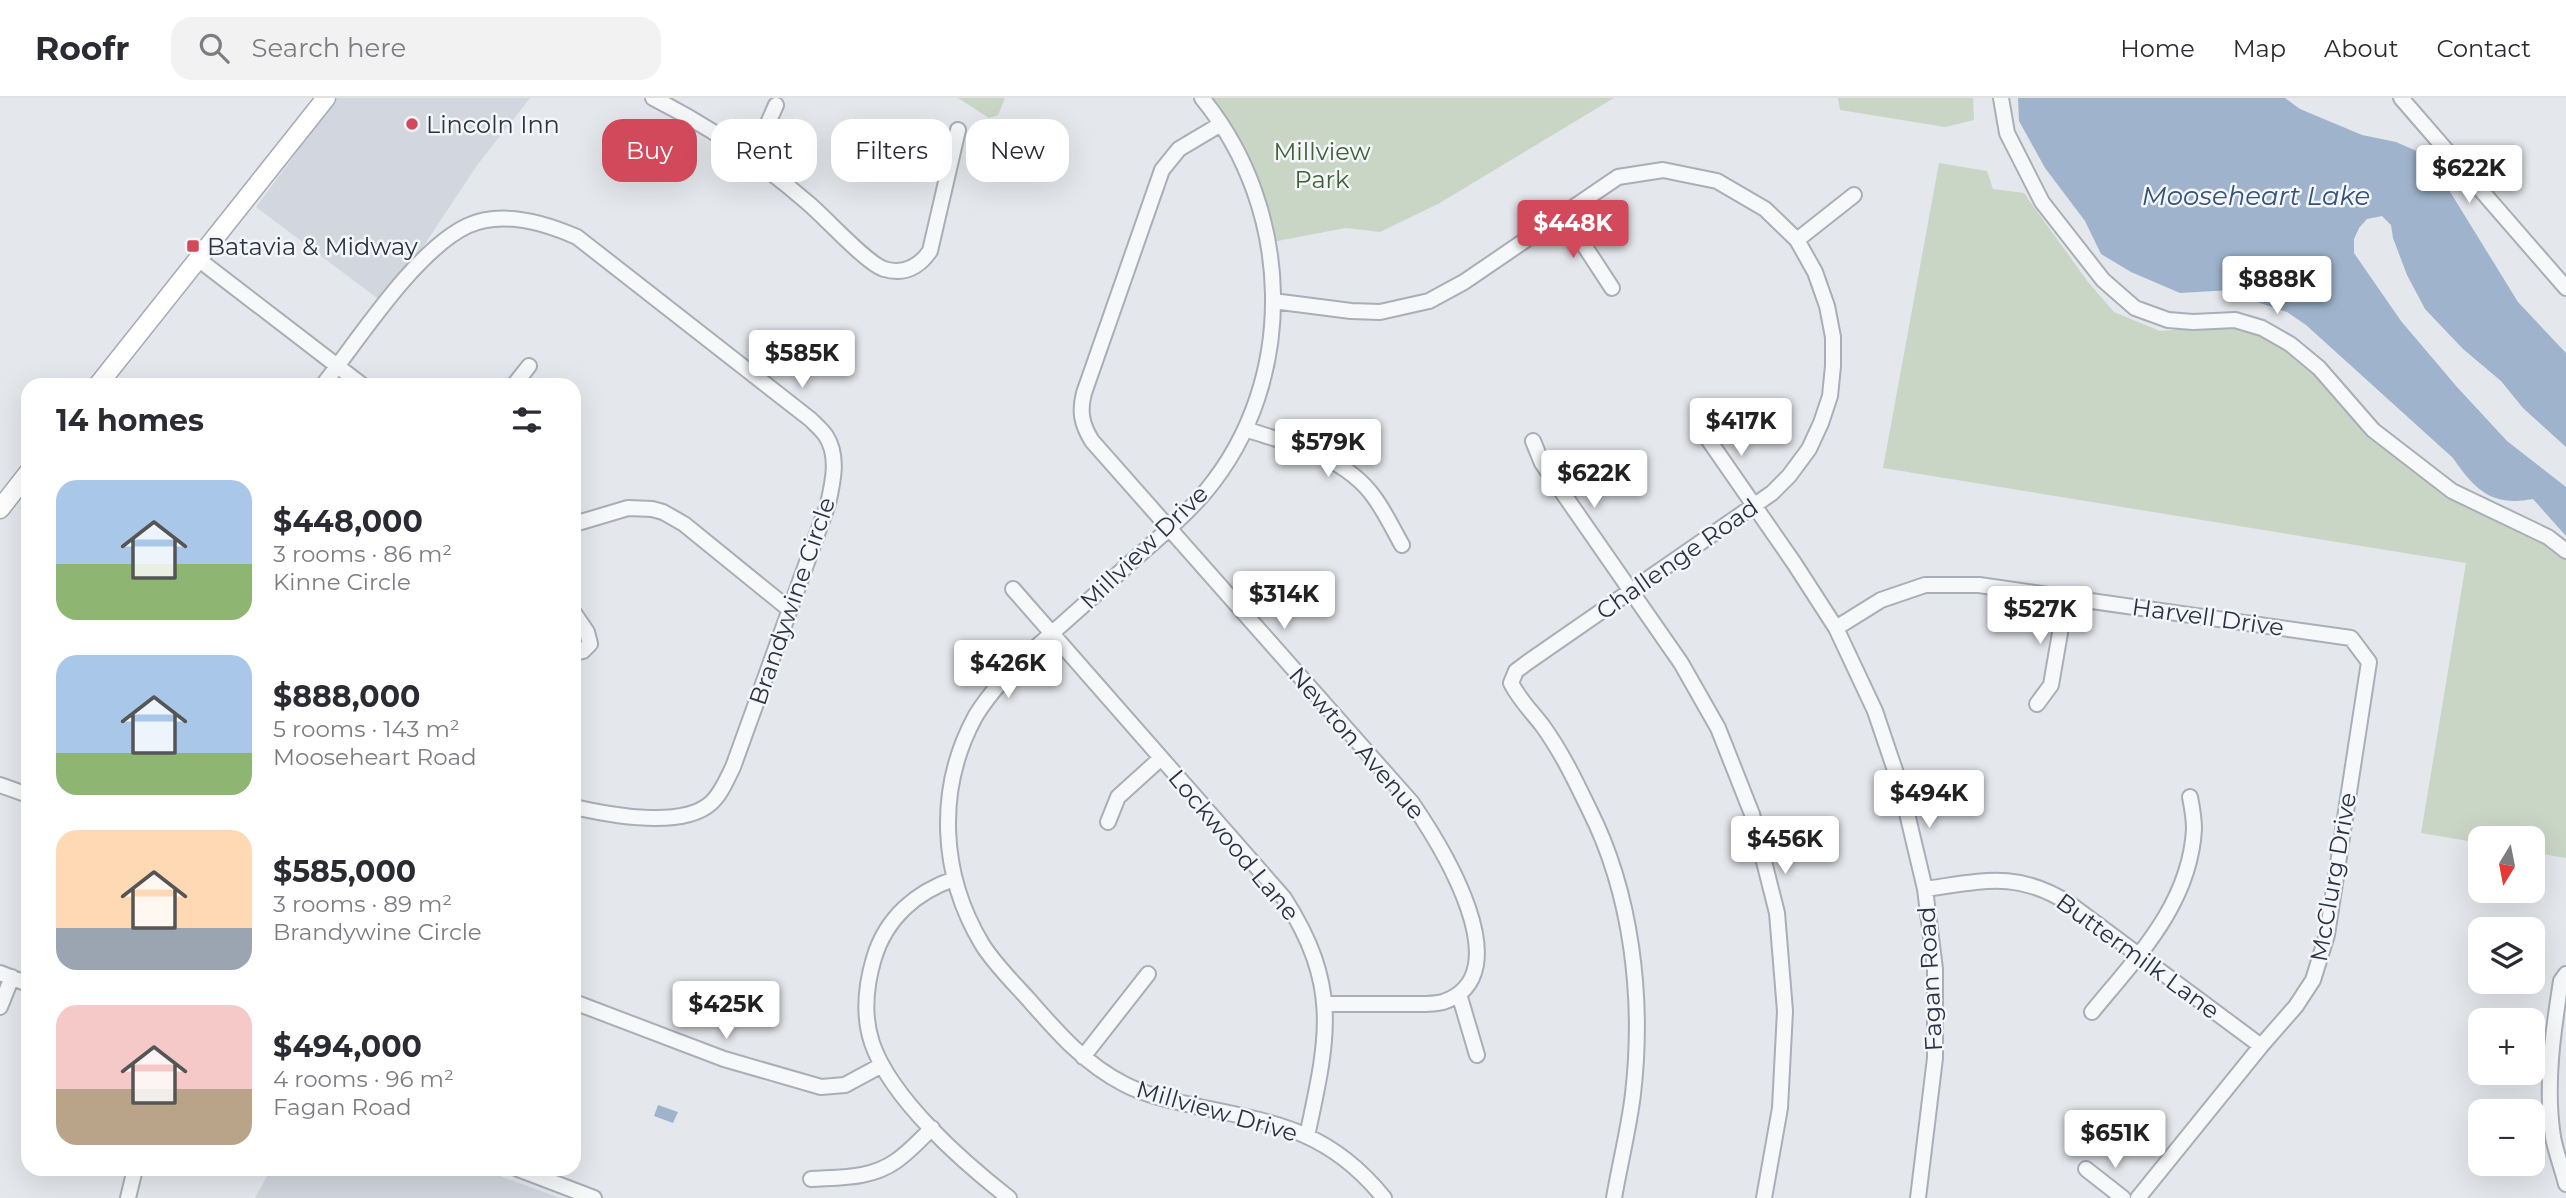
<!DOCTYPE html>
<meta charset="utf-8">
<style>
body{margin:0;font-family:Montserrat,sans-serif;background:#f2f2f3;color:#2b2b33;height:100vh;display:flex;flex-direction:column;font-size:26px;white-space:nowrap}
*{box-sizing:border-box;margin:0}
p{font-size:23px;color:#7c7c81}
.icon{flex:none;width:38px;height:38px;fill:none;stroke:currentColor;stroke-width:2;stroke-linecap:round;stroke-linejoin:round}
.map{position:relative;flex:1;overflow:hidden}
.details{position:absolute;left:21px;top:280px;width:560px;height:798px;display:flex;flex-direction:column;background:#fff;border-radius:21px;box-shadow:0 7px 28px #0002}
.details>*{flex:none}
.guide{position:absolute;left:602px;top:21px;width:665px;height:63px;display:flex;gap:14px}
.needle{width:46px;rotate:190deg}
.controls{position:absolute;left:2468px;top:728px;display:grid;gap:14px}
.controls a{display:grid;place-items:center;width:77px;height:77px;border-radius:14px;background:#fff;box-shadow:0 7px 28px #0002;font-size:35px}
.price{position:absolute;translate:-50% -60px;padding:0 16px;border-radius:7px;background:#fff;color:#222;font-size:23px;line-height:46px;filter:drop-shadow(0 2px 4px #0008)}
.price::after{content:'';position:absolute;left:50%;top:42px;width:21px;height:16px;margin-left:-10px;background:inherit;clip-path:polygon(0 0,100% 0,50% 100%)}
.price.current{background:#d1495b;color:#fff}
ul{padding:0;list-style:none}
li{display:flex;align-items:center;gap:21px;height:175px;padding:0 35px}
li span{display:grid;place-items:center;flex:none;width:196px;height:140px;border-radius:21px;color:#555}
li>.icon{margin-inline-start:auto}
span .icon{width:84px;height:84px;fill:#fffc;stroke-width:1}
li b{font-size:30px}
h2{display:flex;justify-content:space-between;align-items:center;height:84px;padding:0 35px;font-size:30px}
.pill{padding:0 24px;border-radius:21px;background:#fff;box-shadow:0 7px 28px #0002;font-size:24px;line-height:63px}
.pill.current{background:#d1495b;color:#fff}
header{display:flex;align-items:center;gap:42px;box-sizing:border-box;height:98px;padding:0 35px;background:#fff;border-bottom:2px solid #e1e1e2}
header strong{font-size:33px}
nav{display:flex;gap:38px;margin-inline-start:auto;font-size:24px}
.search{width:490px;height:63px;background:#f2f2f3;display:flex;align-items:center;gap:18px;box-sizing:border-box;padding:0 24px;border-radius:21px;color:#7c7c81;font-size:26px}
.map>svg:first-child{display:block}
.built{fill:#d2d6de}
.green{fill:#c9d6c5}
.water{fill:#9fb4cc}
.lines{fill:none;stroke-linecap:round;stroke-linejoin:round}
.minor-casing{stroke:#a9aeb7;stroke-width:18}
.major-casing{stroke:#a3abb8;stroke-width:21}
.minor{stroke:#f7f8fa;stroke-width:14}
.major{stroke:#fff;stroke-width:18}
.poi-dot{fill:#d1495b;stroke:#f4f6f9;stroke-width:2.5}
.labels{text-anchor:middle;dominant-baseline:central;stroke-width:5;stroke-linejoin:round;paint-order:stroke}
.poi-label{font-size:24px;fill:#2b3445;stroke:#f4f6f9;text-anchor:start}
.park-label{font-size:24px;fill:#3f6138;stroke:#f4f6f9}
.street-label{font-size:24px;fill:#2b3445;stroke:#f4f6f9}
.water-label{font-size:26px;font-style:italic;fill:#34527a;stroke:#f4f6f9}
</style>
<header>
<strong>Roofr</strong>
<div class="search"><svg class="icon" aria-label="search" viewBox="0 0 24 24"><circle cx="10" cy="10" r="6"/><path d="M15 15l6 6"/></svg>Search here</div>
<nav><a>Home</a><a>Map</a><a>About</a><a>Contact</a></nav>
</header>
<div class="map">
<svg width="2566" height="1100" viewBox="0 0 2566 1100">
<rect width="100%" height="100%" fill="#e4e7ec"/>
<path class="built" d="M 337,0 L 530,0 L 478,66 L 385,206 L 256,109 Z
M 271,1071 L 481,1071 L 560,1100 L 255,1100 Z"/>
<path class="green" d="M 958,0 L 1005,0 L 998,17 L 989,20 Z
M 1208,0 L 1614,0 L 1438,106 L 1380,134 L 1346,130 L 1272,144 C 1258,91 1245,43 1208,0 Z
M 1838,0 L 1973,0 L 1974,22 L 1945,29 L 1840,12 Z
M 1939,65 L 1987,73 L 1993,91 L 2024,95 L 2088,184 L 2114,214 L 2160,233 L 2220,228 L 2252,232 L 2289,253 L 2324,282 L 2376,339 L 2552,449 L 2566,461 L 2566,760 L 2532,754 L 2532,740 L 2480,740 L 2480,745 L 2421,735 L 2466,465 L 1883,370 Z"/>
<path class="water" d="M 2018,0 L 2285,0 L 2300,11 L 2362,37 L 2396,44 L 2428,58 L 2518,204 L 2566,255 L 2566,349 L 2523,310 L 2501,283 L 2463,251 L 2425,211 L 2407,177 L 2393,140 L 2391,127 L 2382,118 L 2367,121 L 2359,130 L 2354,141 L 2354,155 L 2401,223 L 2457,289 L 2507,343 L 2566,389 L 2566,438 L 2533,401 C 2492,409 2475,392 2453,360 L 2306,227 L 2287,214 L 2260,205 L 2232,192 L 2180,195 L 2131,174 L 2101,156 L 2085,123 L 2045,70 L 2019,23 Z
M 658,1007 L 678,1014 L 673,1025 L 654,1018 Z"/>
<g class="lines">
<defs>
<path id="minor" d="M 653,0 C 709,28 761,64 808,105 C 826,120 866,165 884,171 C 904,177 919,169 930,153 L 958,32
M 1202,0 C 1293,111 1299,281 1206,393 C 1183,420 1155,443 1129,466 C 1091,501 1052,535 1014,569 C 1000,585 986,600 975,619 C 936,691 940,776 982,846 C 995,867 1014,885 1030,903 C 1058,935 1085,966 1124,986 C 1147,998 1174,1003 1200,1009 C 1278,1025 1331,1034 1384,1100
M 2001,0 L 2007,35 L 2042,104 L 2103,182 L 2135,210 L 2168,222 L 2193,224 L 2235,222 L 2262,230 L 2290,246 L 2319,270 L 2373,332 L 2452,393 L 2548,439 L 2566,453
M 2401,0 L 2566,190
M 1221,26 L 1179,51 L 1162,72 L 1084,295 C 1079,314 1082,327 1092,343 L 1412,705 C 1440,746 1523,877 1443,904 C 1432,907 1417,906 1405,906 C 1379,906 1352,906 1325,906
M 753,59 L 776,7
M 1563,115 L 1612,190
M 1797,142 L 1854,97
M 198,161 L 362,287
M 1273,203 L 1351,213 L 1380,214 L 1429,203 L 1464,184 L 1618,79 L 1663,72 L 1717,83 L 1765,111 L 1797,142 L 1815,174 L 1827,208 L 1833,239 L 1833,268 L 1830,298 L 1821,325 L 1809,351 L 1789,378 L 1772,395 L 1528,564 L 1516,573 L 1511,585 C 1519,601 1531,613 1542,627 C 1561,653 1575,682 1589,711 C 1632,796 1644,901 1633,996 C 1629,1030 1620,1065 1614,1100
M 323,287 C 359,241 415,153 467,128 C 501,112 545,125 577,139 L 810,321 C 815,326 822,332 826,338 C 839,358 833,384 828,406 L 733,669 C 727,681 721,696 711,705 C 682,731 609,717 574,709
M 514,287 L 529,268
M 1707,317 L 1708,341 L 1794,465 L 1836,530 L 1875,613 L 1901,690 L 1925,791 L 1935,871 L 1935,960 L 1918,1100
M 1245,331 C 1290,346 1345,358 1374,399 C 1385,414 1393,431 1402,447
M 1533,343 L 1542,365 L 1681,565 L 1718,630 L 1752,716 L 1777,815 L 1785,913 L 1780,1010 L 1764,1100
M 574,426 L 628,410 L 652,411 L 663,414 L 684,426 L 790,512
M 1013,491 L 1284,800 C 1341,889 1328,940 1307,1038
M 574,515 L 587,534 L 590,546 L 583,553 L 574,555
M 1836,530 L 1881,502 L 1925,487 L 1979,487 L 2351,540 L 2369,564 L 2327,837 L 2313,882 L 2296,908 L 2261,948 L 2138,1100
M 2037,606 L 2051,587 L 2066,500
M 0,687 L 28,697
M 1108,724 L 1118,699 L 1161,660
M 954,781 C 916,794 886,820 874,860 C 866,887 863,918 872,945 C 891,1001 963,1064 1009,1100
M 1925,791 C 1983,783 2017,772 2070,806 L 2261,948
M 0,875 L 28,886
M 2566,876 L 2561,883 C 2553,934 2545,987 2553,1039 C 2556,1055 2562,1070 2566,1086
M 1459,896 L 1477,957
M 574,904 L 724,961 L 821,989 L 845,987 L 882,967
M 0,909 L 12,879
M 2092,914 C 2137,859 2190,806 2194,731 C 2194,721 2192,709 2190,699
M 1083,959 L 1148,876
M 518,1071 L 594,1100
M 2086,1071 L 2123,1100
M 811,1081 C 840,1079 871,1081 896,1063 C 909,1054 921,1041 932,1030
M 128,1100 L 135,1071"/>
<path id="major" d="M 98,287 L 326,0
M 0,411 L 28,375"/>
</defs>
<use href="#minor" class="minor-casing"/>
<use href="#major" class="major-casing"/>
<use href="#minor" class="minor"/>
<use href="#major" class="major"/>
</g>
<g class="poi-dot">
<circle cx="412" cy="26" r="7"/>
<rect x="186" y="141" width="14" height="14" rx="3.5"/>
</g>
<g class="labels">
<g class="poi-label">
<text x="426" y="26">Lincoln Inn</text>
<text x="207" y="148">Batavia &amp; Midway</text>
</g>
<g class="park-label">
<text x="1322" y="53">Millview<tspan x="1322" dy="28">Park</tspan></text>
</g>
<g class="street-label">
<text transform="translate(1144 449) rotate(-44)">Millview Drive</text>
<text transform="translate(1677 461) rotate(-35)">Challenge Road</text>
<text transform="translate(792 503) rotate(-71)">Brandywine Circle</text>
<text transform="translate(2208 519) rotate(8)">Harvell Drive</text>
<text transform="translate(1357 645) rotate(49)">Newton Avenue</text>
<text transform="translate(1234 747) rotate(50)">Lockwood Lane</text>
<text transform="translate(2333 779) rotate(-80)">McClurg Drive</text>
<text transform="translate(2138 858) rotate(36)">Buttermilk Lane</text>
<text transform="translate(1930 881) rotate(-93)">Fagan Road</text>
<text transform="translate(1217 1013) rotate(16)">Millview Drive</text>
</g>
<g class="water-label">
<text x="2256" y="98">Mooseheart Lake</text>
</g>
</g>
</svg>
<div class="controls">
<a><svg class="needle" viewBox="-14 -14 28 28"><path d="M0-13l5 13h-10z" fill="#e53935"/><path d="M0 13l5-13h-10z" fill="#7c7c81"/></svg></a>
<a><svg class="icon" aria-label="layers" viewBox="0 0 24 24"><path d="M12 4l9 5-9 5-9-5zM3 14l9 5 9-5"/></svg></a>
<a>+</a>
<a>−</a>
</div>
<b class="price" style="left:2469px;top:107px">$622K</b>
<b class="price current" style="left:1573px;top:162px">$448K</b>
<b class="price" style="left:2277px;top:218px">$888K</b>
<b class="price" style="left:802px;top:292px">$585K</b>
<b class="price" style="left:1741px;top:360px">$417K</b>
<b class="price" style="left:1328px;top:381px">$579K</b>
<b class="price" style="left:1594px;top:412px">$622K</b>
<b class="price" style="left:1284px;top:533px">$314K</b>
<b class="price" style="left:2040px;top:548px">$527K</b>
<b class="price" style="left:1008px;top:602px">$426K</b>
<b class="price" style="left:1929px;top:732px">$494K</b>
<b class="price" style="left:1785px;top:778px">$456K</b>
<b class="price" style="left:726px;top:943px">$425K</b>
<b class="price" style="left:2115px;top:1072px">$651K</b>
<div class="guide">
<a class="pill current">Buy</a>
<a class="pill">Rent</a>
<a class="pill">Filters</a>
<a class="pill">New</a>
</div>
<section class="details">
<h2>14 homes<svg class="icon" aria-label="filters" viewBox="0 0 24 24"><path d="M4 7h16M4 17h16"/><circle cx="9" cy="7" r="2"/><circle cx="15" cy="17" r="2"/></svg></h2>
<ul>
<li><span style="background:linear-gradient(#a9c7e8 60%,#8fb573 0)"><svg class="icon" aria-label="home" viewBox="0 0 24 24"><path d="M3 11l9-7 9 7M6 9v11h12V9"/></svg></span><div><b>$448,000</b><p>3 rooms · 86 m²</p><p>Kinne Circle</p></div></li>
<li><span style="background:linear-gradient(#a9c7e8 70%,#8fb573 0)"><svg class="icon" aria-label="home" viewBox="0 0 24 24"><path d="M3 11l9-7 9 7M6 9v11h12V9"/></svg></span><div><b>$888,000</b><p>5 rooms · 143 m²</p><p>Mooseheart Road</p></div></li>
<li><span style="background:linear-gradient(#ffd9b3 70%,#9aa5b1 0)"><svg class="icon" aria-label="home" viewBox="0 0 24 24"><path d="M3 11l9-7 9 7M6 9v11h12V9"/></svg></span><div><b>$585,000</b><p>3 rooms · 89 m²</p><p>Brandywine Circle</p></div></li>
<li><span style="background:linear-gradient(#f6c9c9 60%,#b9a48a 0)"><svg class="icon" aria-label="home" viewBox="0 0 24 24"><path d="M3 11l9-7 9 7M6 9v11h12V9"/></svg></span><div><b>$494,000</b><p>4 rooms · 96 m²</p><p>Fagan Road</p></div></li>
</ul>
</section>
</div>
